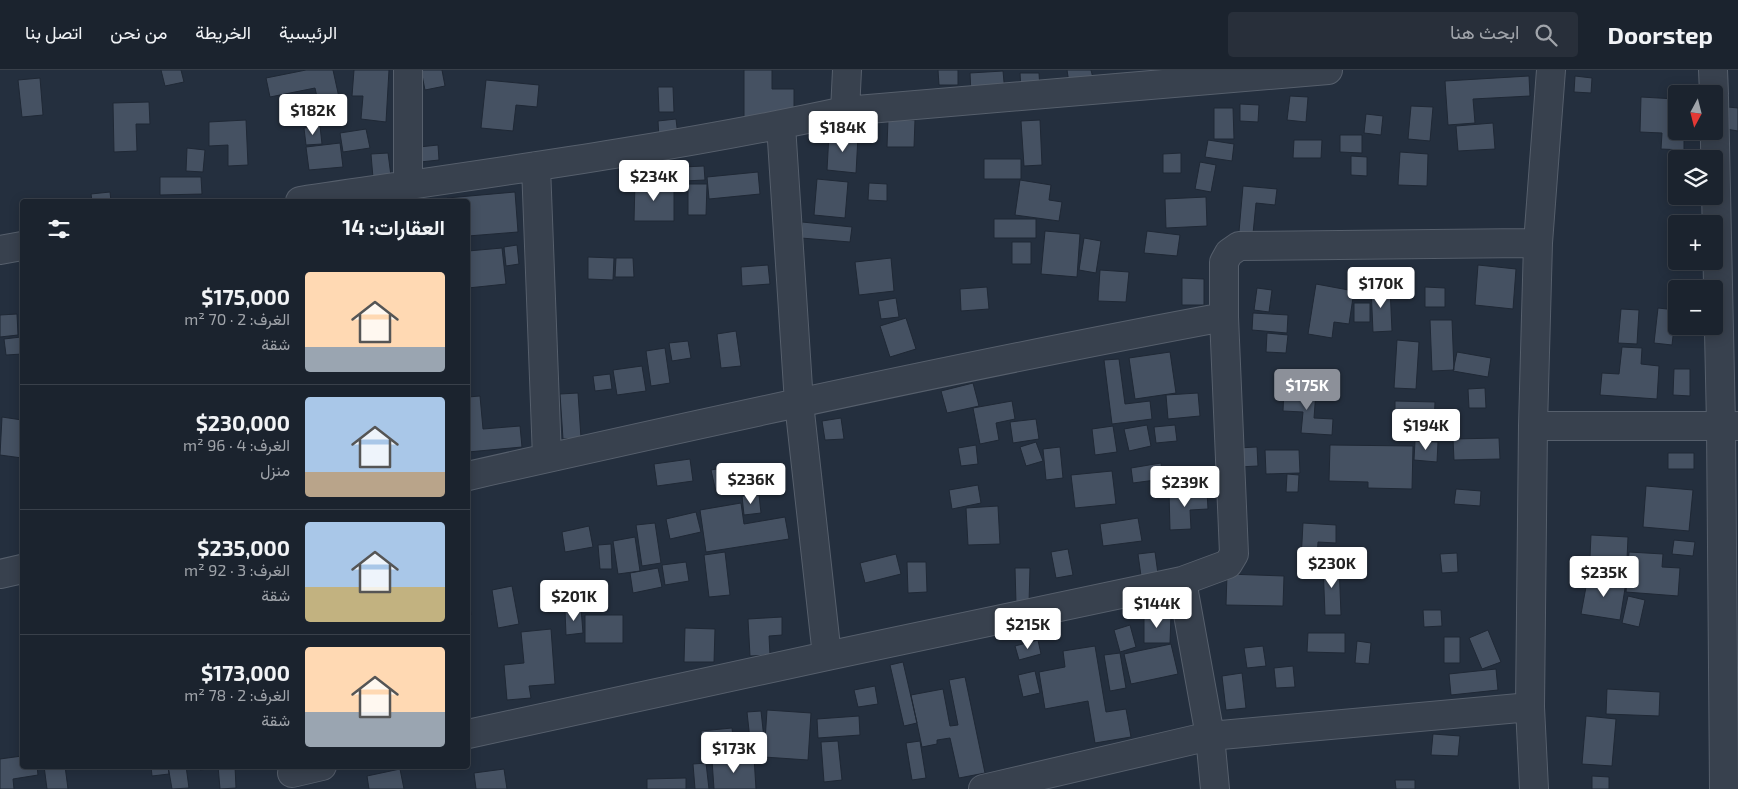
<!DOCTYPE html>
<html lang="ar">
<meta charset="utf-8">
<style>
body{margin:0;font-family:"Exo 2",Vazirmatn,sans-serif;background:#282f3a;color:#f1f3f6;direction:rtl;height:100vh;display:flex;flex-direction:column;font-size:19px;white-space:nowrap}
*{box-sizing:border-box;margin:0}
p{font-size:16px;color:#a0a4aa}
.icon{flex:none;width:28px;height:28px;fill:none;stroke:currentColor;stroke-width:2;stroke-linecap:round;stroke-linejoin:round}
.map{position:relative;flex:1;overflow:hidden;direction:ltr}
.side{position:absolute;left:20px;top:129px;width:450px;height:570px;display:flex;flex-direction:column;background:#1b232e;border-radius:5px;box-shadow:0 2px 12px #0003,0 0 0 1px #39404a;direction:rtl}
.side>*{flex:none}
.needle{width:32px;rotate:187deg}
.controls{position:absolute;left:1668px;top:15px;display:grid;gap:10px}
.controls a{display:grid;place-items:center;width:55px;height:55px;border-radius:5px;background:#1b232e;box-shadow:0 2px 12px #0003,0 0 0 1px #39404a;font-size:25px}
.price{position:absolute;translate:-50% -42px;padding:0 11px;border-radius:5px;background:#fff;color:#222;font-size:16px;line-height:32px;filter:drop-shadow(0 1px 2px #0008)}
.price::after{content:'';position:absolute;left:50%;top:30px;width:15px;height:11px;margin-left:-8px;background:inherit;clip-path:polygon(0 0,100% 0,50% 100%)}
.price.active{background:#8c9099;color:#fff}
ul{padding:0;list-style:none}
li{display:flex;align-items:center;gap:15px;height:125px;padding:0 25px}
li+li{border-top:1px solid #39404a}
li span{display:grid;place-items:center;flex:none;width:140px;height:100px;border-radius:5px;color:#555}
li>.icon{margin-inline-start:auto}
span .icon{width:60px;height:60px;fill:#fffc;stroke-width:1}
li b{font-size:21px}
h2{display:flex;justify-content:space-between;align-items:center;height:60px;padding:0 25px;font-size:21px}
header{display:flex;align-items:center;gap:30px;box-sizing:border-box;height:70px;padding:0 25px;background:#1b232e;border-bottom:1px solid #39404a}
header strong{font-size:24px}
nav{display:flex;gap:28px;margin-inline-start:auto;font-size:18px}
.search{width:350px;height:45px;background:#282f3a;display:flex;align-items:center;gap:12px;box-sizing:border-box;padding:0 18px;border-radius:5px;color:#a0a4aa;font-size:19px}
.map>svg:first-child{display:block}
.building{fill:#455162;stroke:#1f2835}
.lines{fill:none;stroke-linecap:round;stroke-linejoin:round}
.minor-casing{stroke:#565f6c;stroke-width:30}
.minor{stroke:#38414e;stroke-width:28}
</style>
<header>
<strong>Doorstep</strong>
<div class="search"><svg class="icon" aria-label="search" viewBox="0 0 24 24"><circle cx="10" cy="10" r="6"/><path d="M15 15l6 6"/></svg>ابحث هنا</div>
<nav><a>الرئيسية</a><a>الخريطة</a><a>من نحن</a><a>اتصل بنا</a></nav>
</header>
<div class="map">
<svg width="1738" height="719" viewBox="0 0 1738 719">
<rect width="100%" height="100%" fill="#242f3e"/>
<path class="building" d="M 161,0 L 181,0 L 184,12 L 165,16 Z
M 306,0 L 333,0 L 340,32 L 319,36 L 315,18 L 270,27 L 266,8 Z
M 354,0 L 389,0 L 386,52 L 361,49 L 363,26 L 352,26 Z
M 421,0 L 442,0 L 445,16 L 425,20 Z
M 744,0 L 772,0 L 772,19 L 794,19 L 794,48 L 744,48 Z
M 938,0 L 958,0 L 958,15 L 939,15 Z
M 1067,0 L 1091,0 L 1093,8 L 1069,13 Z
M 1003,1 L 1005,23 L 971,24 L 970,3 Z
M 1020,3 L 1039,3 L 1040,20 L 1021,21 Z
M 1529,6 L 1530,26 L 1473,29 L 1475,53 L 1448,55 L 1445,11 Z
M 1575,6 L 1592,8 L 1591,23 L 1574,22 Z
M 40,8 L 43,45 L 22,47 L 18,10 Z
M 486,10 L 539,15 L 537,37 L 516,35 L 513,61 L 481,58 Z
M 658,17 L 673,17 L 674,42 L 659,42 Z
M 1290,26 L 1308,27 L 1306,52 L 1287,50 Z
M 1641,27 L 1676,29 L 1676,61 L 1680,61 L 1680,65 L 1684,65 L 1684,80 L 1661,79 L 1662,63 L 1640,62 Z
M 149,32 L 150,54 L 136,54 L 137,81 L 114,82 L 113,33 Z
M 1240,34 L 1259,35 L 1258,52 L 1240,51 Z
M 1411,36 L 1433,37 L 1430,71 L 1408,69 Z
M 1728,37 L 1738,38 L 1738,61 L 1726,59 Z
M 1214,38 L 1233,38 L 1234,69 L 1214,69 Z
M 1366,44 L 1383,46 L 1381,65 L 1364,63 Z
M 676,49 L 678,66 L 659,68 L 658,51 Z
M 888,49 L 915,50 L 914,77 L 887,77 Z
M 246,50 L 248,95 L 228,96 L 228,75 L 209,76 L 209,52 Z
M 1040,50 L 1042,95 L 1024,96 L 1021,51 Z
M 1493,53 L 1495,79 L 1458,81 L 1456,56 Z
M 320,56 L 322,74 L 306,75 L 304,58 Z
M 366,59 L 370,78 L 343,82 L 340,63 Z
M 829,64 L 858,66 L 856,103 L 827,100 Z
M 1340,65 L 1362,65 L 1362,83 L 1340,82 Z
M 1208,70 L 1234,74 L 1232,91 L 1205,87 Z
M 1294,70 L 1322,70 L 1321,88 L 1293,88 Z
M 340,73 L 343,97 L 309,100 L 306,77 Z
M 438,75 L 439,90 L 420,92 L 419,77 Z
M 187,78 L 205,80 L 203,102 L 186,101 Z
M 1400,82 L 1428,84 L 1427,116 L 1398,115 Z
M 388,83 L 391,106 L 373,108 L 371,84 Z
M 1181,83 L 1181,103 L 1163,103 L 1163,84 Z
M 1351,86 L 1367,87 L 1367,106 L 1351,105 Z
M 984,89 L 1021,89 L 1021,109 L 984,109 Z
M 1200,92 L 1216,95 L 1211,122 L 1195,119 Z
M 704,96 L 705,110 L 684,111 L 683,97 Z
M 758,102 L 760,124 L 709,129 L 707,107 Z
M 160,107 L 201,107 L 202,124 L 160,125 Z
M 817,109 L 848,112 L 845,148 L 814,145 Z
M 1020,110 L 1051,115 L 1049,130 L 1062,132 L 1059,151 L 1015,145 Z
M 635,112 L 674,112 L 674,151 L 634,151 Z
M 869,113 L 887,114 L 887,131 L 868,130 Z
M 688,114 L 707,114 L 706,145 L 688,145 Z
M 1243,116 L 1277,119 L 1275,135 L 1256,133 L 1252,174 L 1238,173 Z
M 110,122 L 111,131 L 92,131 L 91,124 Z
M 515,122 L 518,162 L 468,166 L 468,131 L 448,131 L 447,128 Z
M 1206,127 L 1207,156 L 1166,158 L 1165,129 Z
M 994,149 L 1036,149 L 1036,168 L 994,168 Z
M 802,152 L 852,157 L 850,172 L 801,168 Z
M 1045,161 L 1080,164 L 1077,207 L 1041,204 Z
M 1147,161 L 1180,165 L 1177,186 L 1144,183 Z
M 1084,168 L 1101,171 L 1096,203 L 1079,200 Z
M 1012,172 L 1031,172 L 1031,194 L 1012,194 Z
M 517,175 L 519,194 L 506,196 L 504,177 Z
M 502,178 L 506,214 L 468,218 L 468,181 Z
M 588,187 L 614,188 L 613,210 L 588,209 Z
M 616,188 L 633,188 L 634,207 L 615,207 Z
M 891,188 L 894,221 L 859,225 L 855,192 Z
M 768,195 L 770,214 L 742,216 L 741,197 Z
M 1478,195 L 1516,199 L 1513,239 L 1475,235 Z
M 1100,200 L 1129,202 L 1126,232 L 1098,231 Z
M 1182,208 L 1204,209 L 1204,235 L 1182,235 Z
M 1316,214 L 1354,221 L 1349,254 L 1334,252 L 1332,268 L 1308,264 Z
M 987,217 L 989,239 L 961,241 L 960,219 Z
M 1371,217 L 1390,217 L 1392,261 L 1373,262 Z
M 1425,217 L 1445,218 L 1445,237 L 1425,237 Z
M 1257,218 L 1272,220 L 1269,242 L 1254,240 Z
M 896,228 L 899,247 L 881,249 L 878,231 Z
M 1354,233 L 1370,233 L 1370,252 L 1354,252 Z
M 1658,238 L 1676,240 L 1672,275 L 1654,273 Z
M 1621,239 L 1639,240 L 1637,274 L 1618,273 Z
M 1253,243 L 1288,245 L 1287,263 L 1252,260 Z
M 17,244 L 18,265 L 0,267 L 0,245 Z
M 906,248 L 916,279 L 890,287 L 880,256 Z
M 1430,250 L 1452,250 L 1454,300 L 1432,301 Z
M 736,261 L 741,296 L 721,298 L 717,264 Z
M 1267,263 L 1288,265 L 1286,283 L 1266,282 Z
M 21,267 L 22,284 L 6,285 L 4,269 Z
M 1397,270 L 1419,272 L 1416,319 L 1394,318 Z
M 688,271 L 691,288 L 672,291 L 669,273 Z
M 1622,277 L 1642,278 L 1641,294 L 1659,296 L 1657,329 L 1600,325 L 1602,303 L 1619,304 Z
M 665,278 L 670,313 L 651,316 L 646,281 Z
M 1170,282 L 1176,323 L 1135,329 L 1129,288 Z
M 1457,282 L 1491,288 L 1488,307 L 1453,301 Z
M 1119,289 L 1125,334 L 1150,331 L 1152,349 L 1112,354 L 1104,290 Z
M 642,296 L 646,321 L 617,325 L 613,300 Z
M 1674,299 L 1690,299 L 1690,326 L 1673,325 Z
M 610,304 L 612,319 L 595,321 L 593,306 Z
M 973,313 L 979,336 L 947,343 L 941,321 Z
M 1485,318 L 1486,338 L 1469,338 L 1468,319 Z
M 1284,319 L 1316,321 L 1314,348 L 1333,349 L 1332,365 L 1301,363 L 1303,342 L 1283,341 Z
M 578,323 L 581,368 L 563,369 L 560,324 Z
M 1198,323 L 1200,346 L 1168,349 L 1166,325 Z
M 480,326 L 483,359 L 520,356 L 522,377 L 468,382 L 468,327 Z
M 1012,331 L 1015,349 L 996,353 L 999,370 L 980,374 L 973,338 Z
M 1395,331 L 1435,332 L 1434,359 L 1395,358 Z
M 2,347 L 22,350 L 22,388 L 0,385 Z
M 841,348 L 844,369 L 825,370 L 822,351 Z
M 1036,349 L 1039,369 L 1013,373 L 1010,352 Z
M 1147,355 L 1151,376 L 1129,381 L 1124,359 Z
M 1175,355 L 1177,371 L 1156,373 L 1154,357 Z
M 1113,356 L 1117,382 L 1095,385 L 1092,359 Z
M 1499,368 L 1500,389 L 1454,390 L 1453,369 Z
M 1415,371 L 1438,372 L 1437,392 L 1414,390 Z
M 1036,372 L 1043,391 L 1026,396 L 1020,377 Z
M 976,375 L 978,394 L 961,396 L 958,378 Z
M 1330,375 L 1413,376 L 1412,419 L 1368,418 L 1368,412 L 1329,411 Z
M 1060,377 L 1063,408 L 1046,410 L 1043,379 Z
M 1257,377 L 1258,396 L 1238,397 L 1237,378 Z
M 1265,380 L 1299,380 L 1300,403 L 1266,404 Z
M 1668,383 L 1694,383 L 1694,399 L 1668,399 Z
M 690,389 L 693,411 L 657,416 L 654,394 Z
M 1161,393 L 1163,409 L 1133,413 L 1131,398 Z
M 733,396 L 737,418 L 716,422 L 711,400 Z
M 1112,401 L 1116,434 L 1075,438 L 1071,405 Z
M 1287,404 L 1299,405 L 1298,422 L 1286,422 Z
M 978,415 L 981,433 L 952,439 L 949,420 Z
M 1646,416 L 1693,420 L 1689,461 L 1643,457 Z
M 1456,419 L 1481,421 L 1480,436 L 1454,434 Z
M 1207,421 L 1208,439 L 1190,440 L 1191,459 L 1170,460 L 1169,422 Z
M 759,425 L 761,443 L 744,445 L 742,426 Z
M 741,433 L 744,454 L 785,447 L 789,469 L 706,482 L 700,440 Z
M 998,436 L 1000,474 L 968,475 L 966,438 Z
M 696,442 L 701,462 L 670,469 L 666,449 Z
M 1138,448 L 1142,471 L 1103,476 L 1100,454 Z
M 655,453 L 661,493 L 642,496 L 636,455 Z
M 1303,453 L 1336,455 L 1336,473 L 1318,472 L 1317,491 L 1301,491 Z
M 589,456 L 593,477 L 565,482 L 562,462 Z
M 1591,465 L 1628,467 L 1627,489 L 1590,487 Z
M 635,467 L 640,501 L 618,504 L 613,471 Z
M 1674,470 L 1695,472 L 1693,486 L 1672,484 Z
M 611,474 L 612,499 L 600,499 L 598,475 Z
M 1068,479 L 1073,505 L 1056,508 L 1051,482 Z
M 725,482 L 730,525 L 709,527 L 704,485 Z
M 1155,482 L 1158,504 L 1141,506 L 1138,484 Z
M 1629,482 L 1663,484 L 1662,497 L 1680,498 L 1678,526 L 1626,522 Z
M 1457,483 L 1458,502 L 1442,503 L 1440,484 Z
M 896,484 L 901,504 L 865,513 L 860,493 Z
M 686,492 L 689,511 L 665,515 L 662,495 Z
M 907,492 L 926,492 L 927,522 L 908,523 Z
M 1323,493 L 1339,493 L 1341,545 L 1325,545 Z
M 658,498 L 662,517 L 633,523 L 630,503 Z
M 1015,498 L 1030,498 L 1029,533 L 1016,533 Z
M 1227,504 L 1284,506 L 1283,536 L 1226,535 Z
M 1588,506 L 1626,512 L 1620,550 L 1581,544 Z
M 512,516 L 519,554 L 498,558 L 492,520 Z
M 560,516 L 567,538 L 549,543 L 542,522 Z
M 468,519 L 471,545 L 468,546 Z
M 1628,526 L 1645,530 L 1639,557 L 1622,553 Z
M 581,538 L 583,563 L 566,565 L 565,540 Z
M 1423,540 L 1441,540 L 1442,556 L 1424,557 Z
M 585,545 L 623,545 L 623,573 L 585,573 Z
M 1144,545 L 1171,545 L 1170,573 L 1144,573 Z
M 782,547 L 782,565 L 769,566 L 770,585 L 750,586 L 748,549 Z
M 1130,555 L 1136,577 L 1120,582 L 1114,560 Z
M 685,558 L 715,559 L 714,592 L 684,592 Z
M 551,559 L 555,614 L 529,616 L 531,628 L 507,630 L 504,595 L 524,593 L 521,562 Z
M 1488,560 L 1501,592 L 1482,599 L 1469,568 Z
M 1308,563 L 1345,563 L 1345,583 L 1307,582 Z
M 1444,567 L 1460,567 L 1460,593 L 1444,593 Z
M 1038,570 L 1041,584 L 1019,590 L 1015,576 Z
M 1357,571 L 1371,573 L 1369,594 L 1355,593 Z
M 1171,574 L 1178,604 L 1131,614 L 1124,584 Z
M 1095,576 L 1106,642 L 1126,639 L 1131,667 L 1095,673 L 1088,631 L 1045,639 L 1039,602 L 1065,597 L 1063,581 Z
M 1263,576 L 1266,596 L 1247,598 L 1244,578 Z
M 1120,583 L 1126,618 L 1110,621 L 1104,585 Z
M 903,592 L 917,653 L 904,656 L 890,595 Z
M 1293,596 L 1295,617 L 1276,618 L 1274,598 Z
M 1496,599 L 1498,620 L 1451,625 L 1449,604 Z
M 1035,601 L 1040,623 L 1023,627 L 1018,605 Z
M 1242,603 L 1246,638 L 1226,640 L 1222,606 Z
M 965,607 L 985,703 L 959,708 L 950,668 L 937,670 L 937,674 L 922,677 L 911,625 L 943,619 L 950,656 L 958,655 L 949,610 Z
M 875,616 L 878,634 L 858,637 L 854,620 Z
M 1607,619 L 1660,622 L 1659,646 L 1606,644 Z
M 767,640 L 811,643 L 808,690 L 764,687 Z
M 761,641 L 765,678 L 751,679 L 747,642 Z
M 859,646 L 860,665 L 818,668 L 817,649 Z
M 1586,646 L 1616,649 L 1612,696 L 1582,694 Z
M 732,658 L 734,677 L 703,680 L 701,661 Z
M 1433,664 L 1460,666 L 1458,686 L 1431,685 Z
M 838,671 L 842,710 L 824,712 L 821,672 Z
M 920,671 L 926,708 L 912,710 L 906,673 Z
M 22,686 L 22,696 L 37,696 L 38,705 L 13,709 L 14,719 L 0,719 L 0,689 Z
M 754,687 L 756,719 L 714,719 L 712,690 Z
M 706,693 L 709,719 L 695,719 L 693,694 Z
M 44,696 L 65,696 L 68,719 L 47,719 Z
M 151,696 L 168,696 L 169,704 L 152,706 Z
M 168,696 L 186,696 L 189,718 L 172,719 Z
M 200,696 L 216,696 L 216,698 L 200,700 Z
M 218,696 L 235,696 L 236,718 L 220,719 Z
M 400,699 L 404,719 L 369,719 L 367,706 Z
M 504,699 L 507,719 L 476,719 L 474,703 Z
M 1592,706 L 1609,707 L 1609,719 L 1592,719 Z
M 686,708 L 686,719 L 647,719 L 647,709 Z
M 1395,710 L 1415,710 L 1415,719 L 1396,719 Z"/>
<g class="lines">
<defs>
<path id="minor" d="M 1713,0 L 1714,24
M 1714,27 L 1721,355 L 1724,719
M 845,41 L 847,0
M 781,55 L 799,333 L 827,586
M 536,96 L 547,388
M 408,115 L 408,0
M 300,131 C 482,104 665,80 845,41 L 1328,0
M 0,180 L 22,176
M 1533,356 L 1738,356
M 468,406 C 719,349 971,294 1224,247
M 0,504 L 22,499
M 1182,511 L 1210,666 L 1215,719
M 468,664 L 827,586 L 1182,511 L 1228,494 L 1234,484 L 1224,247 L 1224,192 L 1229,183 L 1239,176 L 1538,173
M 292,703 L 322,696
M 983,719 L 1210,666 L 1530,637
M 1534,719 L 1530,637 L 1533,356 L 1538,173 L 1551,0"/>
</defs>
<use href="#minor" class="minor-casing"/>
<use href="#minor" class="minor"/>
</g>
</svg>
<div class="controls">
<a><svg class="needle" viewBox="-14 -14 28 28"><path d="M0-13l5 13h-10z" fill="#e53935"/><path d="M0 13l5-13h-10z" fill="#a0a4aa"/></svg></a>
<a><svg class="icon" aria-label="layers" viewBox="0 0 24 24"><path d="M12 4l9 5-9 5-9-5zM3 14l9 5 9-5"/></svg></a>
<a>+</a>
<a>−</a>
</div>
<b class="price" style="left:313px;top:66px">$182K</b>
<b class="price" style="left:843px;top:83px">$184K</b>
<b class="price" style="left:654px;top:132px">$234K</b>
<b class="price" style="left:1381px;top:239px">$170K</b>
<b class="price active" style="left:1307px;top:341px">$175K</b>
<b class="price" style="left:1426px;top:381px">$194K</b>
<b class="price" style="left:751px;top:435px">$236K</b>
<b class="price" style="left:1185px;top:438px">$239K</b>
<b class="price" style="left:1332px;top:519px">$230K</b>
<b class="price" style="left:1604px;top:528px">$235K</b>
<b class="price" style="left:574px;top:552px">$201K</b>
<b class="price" style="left:1157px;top:559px">$144K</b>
<b class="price" style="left:1028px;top:580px">$215K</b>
<b class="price" style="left:734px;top:704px">$173K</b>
<section class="side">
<h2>العقارات: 14<svg class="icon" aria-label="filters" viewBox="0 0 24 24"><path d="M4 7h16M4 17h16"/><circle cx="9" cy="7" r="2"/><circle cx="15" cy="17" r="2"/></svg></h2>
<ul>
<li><span style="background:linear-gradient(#ffd9b3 75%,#9aa5b1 0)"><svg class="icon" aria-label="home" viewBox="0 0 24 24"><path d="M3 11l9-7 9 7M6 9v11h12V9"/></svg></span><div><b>$175,000</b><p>الغرف: 2 · 70 m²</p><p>شقة</p></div></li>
<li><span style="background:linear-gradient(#a9c7e8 75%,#b9a48a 0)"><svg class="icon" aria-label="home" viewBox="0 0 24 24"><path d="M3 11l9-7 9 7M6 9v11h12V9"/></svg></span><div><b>$230,000</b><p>الغرف: 4 · 96 m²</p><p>منزل</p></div></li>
<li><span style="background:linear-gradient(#a9c7e8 65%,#c2b280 0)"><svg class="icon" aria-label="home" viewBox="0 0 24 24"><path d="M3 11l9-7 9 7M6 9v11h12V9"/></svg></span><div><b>$235,000</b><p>الغرف: 3 · 92 m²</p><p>شقة</p></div></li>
<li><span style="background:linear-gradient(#ffd9b3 65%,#9aa5b1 0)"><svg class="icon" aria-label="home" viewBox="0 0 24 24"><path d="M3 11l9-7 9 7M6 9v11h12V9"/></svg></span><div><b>$173,000</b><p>الغرف: 2 · 78 m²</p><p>شقة</p></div></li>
</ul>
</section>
</div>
